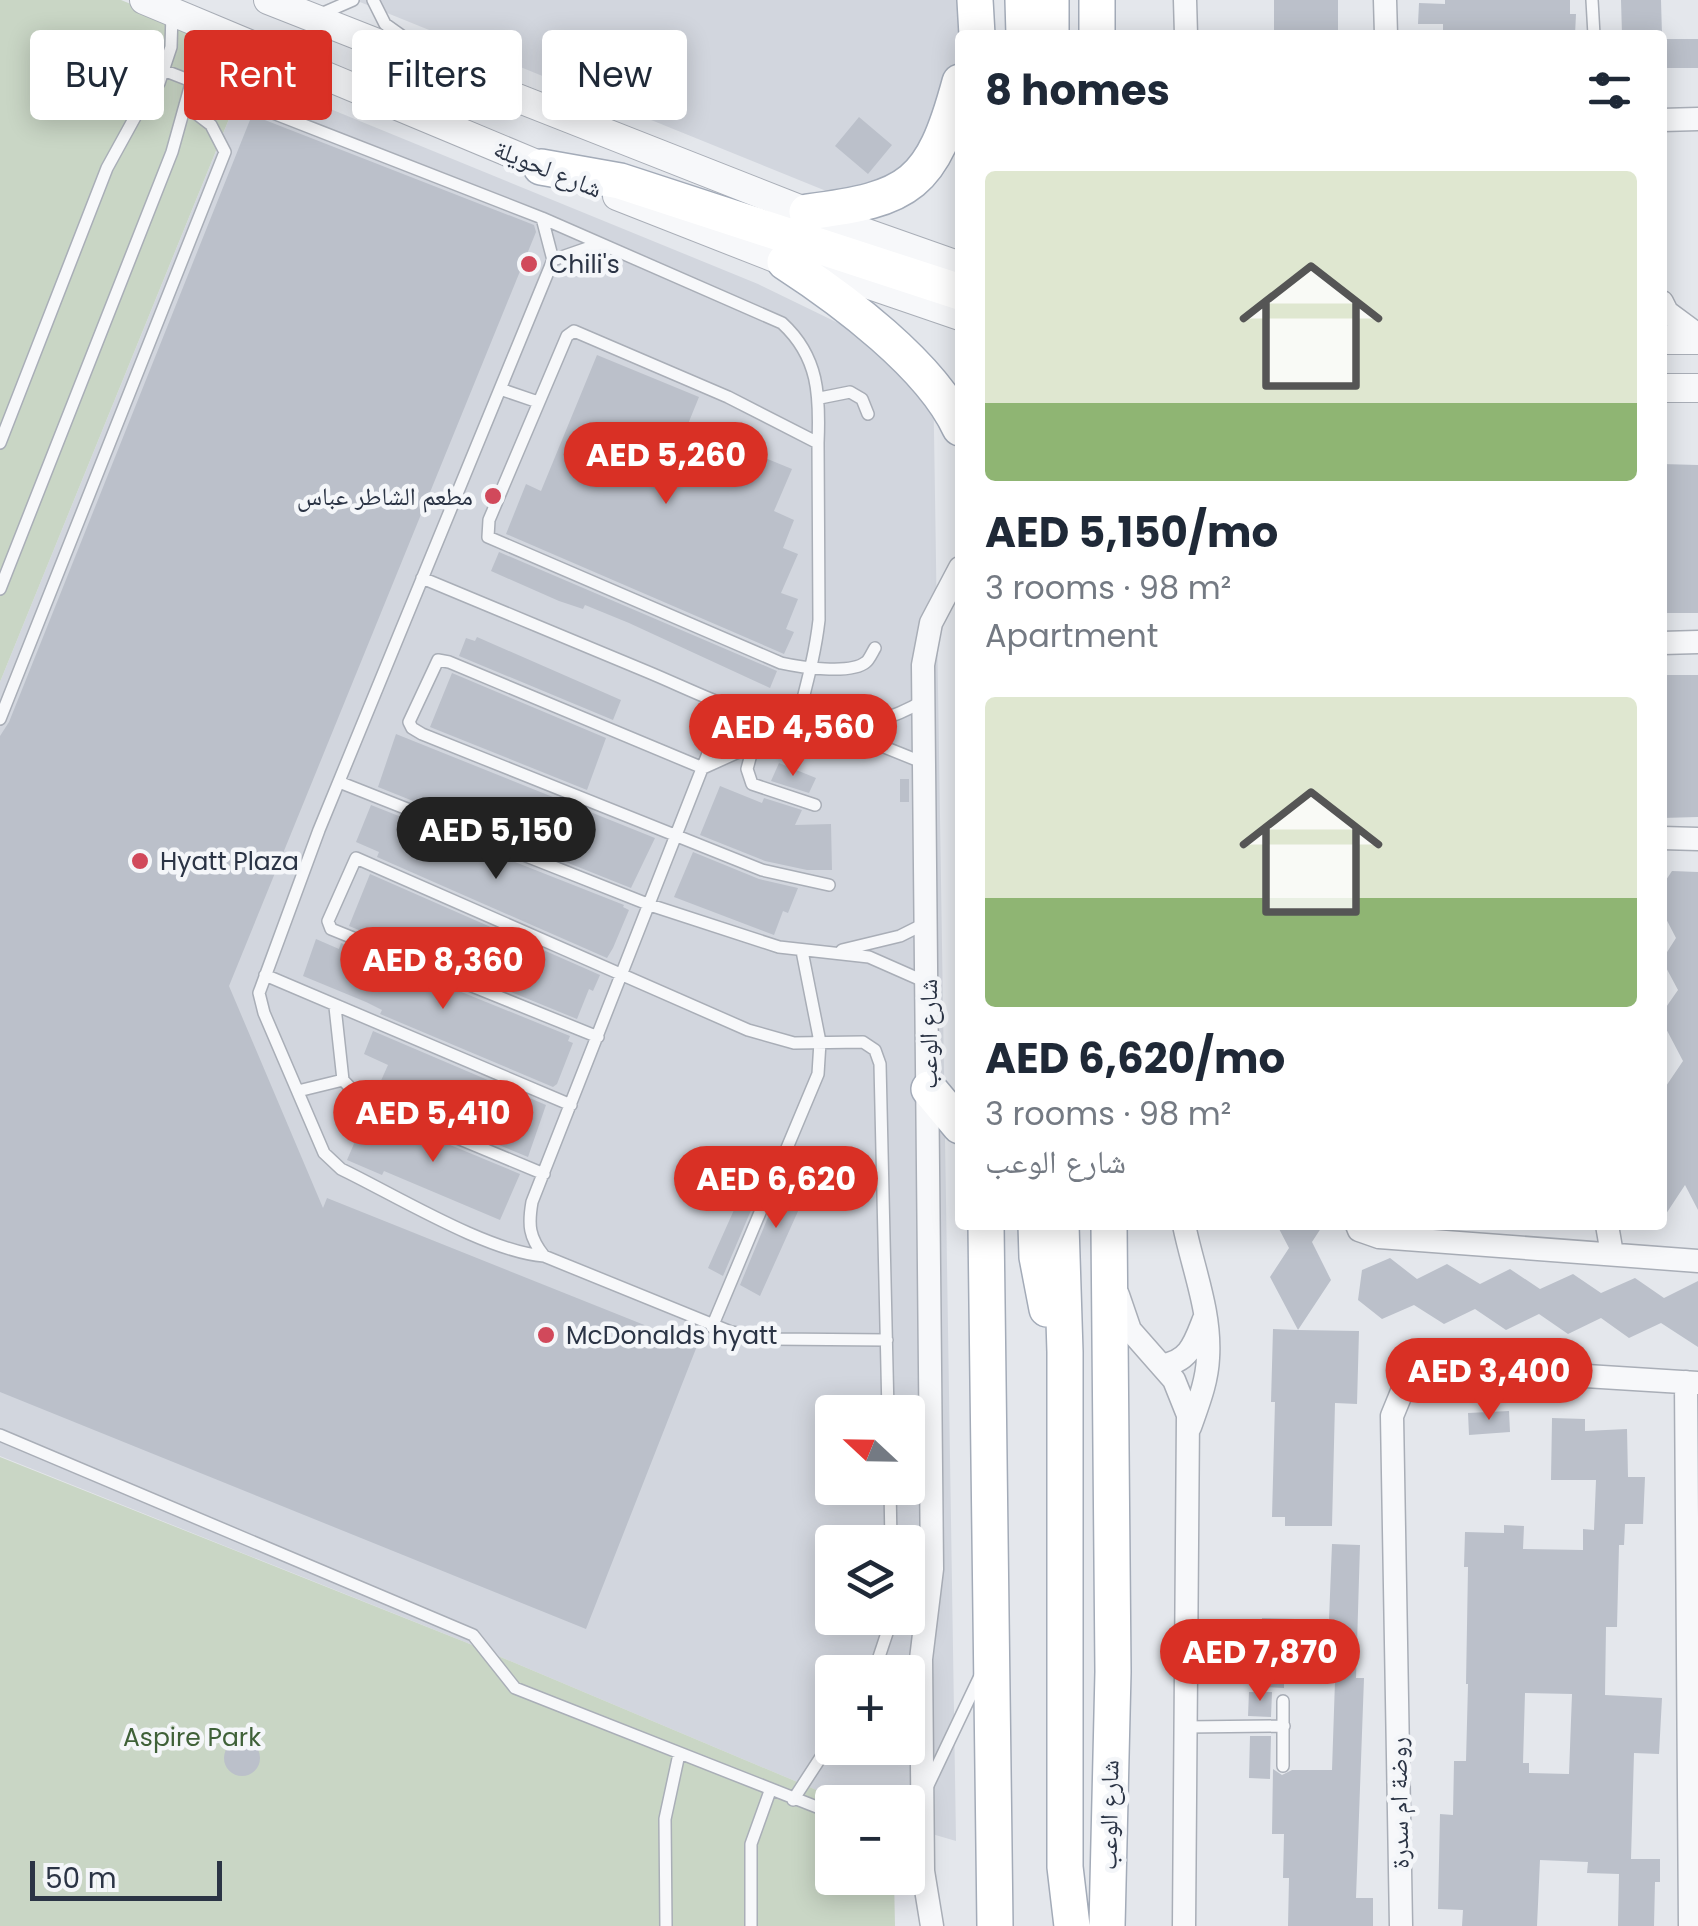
<!DOCTYPE html>
<meta charset="utf-8">
<style>
body{margin:0;font-family:Poppins,"Noto Naskh Arabic",sans-serif;background:#f2f2f3;color:#1f2937;height:100vh;display:flex;flex-direction:column;font-size:38px;white-space:nowrap}
*{box-sizing:border-box;margin:0}
p{font-size:32px;color:#747a83}
.icon{flex:none;width:55px;height:55px;fill:none;stroke:currentColor;stroke-width:2;stroke-linecap:round;stroke-linejoin:round}
.map{position:relative;flex:1;overflow:hidden}
.side{position:absolute;left:955px;top:30px;width:712px;height:1200px;display:flex;flex-direction:column;background:#fff;border-radius:10px;box-shadow:0 5px 25px #0003}
.side>*{flex:none}
.hud{position:absolute;left:30px;top:30px;width:775px;height:90px;display:flex;gap:20px}
.needle{width:65px;rotate:292deg}
.controls{position:absolute;left:815px;top:1395px;display:grid;gap:20px}
.controls a{display:grid;place-items:center;width:110px;height:110px;border-radius:10px;background:#fff;box-shadow:0 5px 25px #0003;font-size:50px}
.scale{position:absolute;left:30px;bottom:25px;width:192px;box-sizing:border-box;padding-left:10px;border:5px solid #2b3445;border-top:0;font-size:28px;line-height:35px;white-space:nowrap;color:#2b3445;-webkit-text-stroke:8px #f4f6f9;paint-order:stroke}
.price{position:absolute;translate:-50% -85px;padding:0 22px;border-radius:35px;background:#d93025;color:#fff;font-size:32px;line-height:65px;filter:drop-shadow(0 2px 5px #0008)}
.price::after{content:'';position:absolute;left:50%;top:60px;width:30px;height:22px;margin-left:-15px;background:inherit;clip-path:polygon(0 0,100% 0,50% 100%)}
.price.on{background:#222;color:#fff}
ul{padding:0;list-style:none}
li{display:grid;align-content:center;gap:20px;height:530px;padding:0 30px}
li span{display:grid;place-items:center;height:310px;border-radius:10px;color:#555}
li>.icon{margin-inline-start:auto}
span .icon{width:180px;height:180px;fill:#fffc;stroke-width:1}
li b{font-size:42px}
h2{display:flex;justify-content:space-between;align-items:center;height:120px;padding:0 30px;font-size:42px}
.chip{padding:0 35px;border-radius:10px;background:#fff;box-shadow:0 5px 25px #0003;font-size:35px;line-height:90px}
.chip.on{background:#d93025;color:#fff}
.map>svg:first-child{display:block}
.built{fill:#d2d6de;fill-rule:evenodd}
.green{fill:#c9d6c5}
.building{fill:#bbc0ca;fill-rule:evenodd}
.lines{fill:none;stroke-linecap:round;stroke-linejoin:round}
.service-casing{stroke:#a9aeb7;stroke-width:14}
.minor-casing{stroke:#a9aeb7;stroke-width:25}
.tertiary-casing{stroke:#a9aeb7;stroke-width:30}
.primary-casing{stroke:#a3abb8;stroke-width:38}
.service{stroke:#f7f8fa;stroke-width:11}
.minor{stroke:#f7f8fa;stroke-width:22}
.tertiary{stroke:#f7f8fa;stroke-width:28}
.primary{stroke:#fff;stroke-width:35}
.poi-dot{fill:#d1495b;stroke:#f4f6f9;stroke-width:4}
.labels{text-anchor:middle;dominant-baseline:central;stroke-width:9;stroke-linejoin:round;paint-order:stroke}
.street-label{font-size:25px;fill:#2b3445;stroke:#f4f6f9}
.poi-label{font-size:25px;fill:#2b3445;stroke:#f4f6f9;text-anchor:start}
.park-label{font-size:25px;fill:#3f6138;stroke:#f4f6f9}
</style>
<div class="map">
<svg width="1698" height="1926" viewBox="0 0 1698 1926">
<rect width="100%" height="100%" fill="#e4e7ec"/>
<path class="built" d="M 355,0 L 960,0 L 960,91 L 924,175 L 841,197 Z
M 247,75 L 758,284 L 933,369 L 956,1841 L 908,1827 L 908,1802 L 845,1802 L 465,1642 L 0,1456 L 0,682 ZM 832,1412 L 908,1412 L 908,1488 L 832,1488 ZM 832,1542 L 908,1542 L 908,1618 L 832,1618 ZM 832,1672 L 908,1672 L 908,1748 L 832,1748 Z"/>
<path class="green" d="M 0,0 L 121,0 L 255,55 L 0,682 Z
M 0,1457 L 465,1642 L 845,1802 L 832,1802 L 832,1878 L 894,1878 L 895,1926 L 0,1926 Z"/>
<path class="building" d="M 1274,0 L 1338,0 L 1338,35 L 1274,35 Z
M 1445,0 L 1570,0 L 1570,14 L 1576,14 L 1575,35 L 1443,35 L 1443,24 L 1418,24 L 1419,3 L 1445,4 Z
M 1621,0 L 1661,0 L 1662,35 L 1622,35 Z
M 1666,39 L 1698,39 L 1698,68 L 1666,68 Z
M 252,115 L 534,225 L 536,232 L 229,986 L 323,1208 L 327,1198 L 697,1346 L 586,1629 L 0,1392 L 0,736 L 9,722 Z
M 859,117 L 892,145 L 868,174 L 835,146 Z
M 597,355 L 699,397 L 688,424 L 709,433 L 708,435 L 792,469 L 774,511 L 794,520 L 783,548 L 798,554 L 781,593 L 798,599 L 786,629 L 794,632 L 784,654 L 506,534 L 526,484 L 541,491 Z
M 1662,464 L 1698,465 L 1698,613 L 1662,613 Z
M 499,552 L 777,671 L 770,688 L 629,623 L 585,605 L 583,609 L 559,601 L 491,571 Z
M 477,637 L 621,700 L 613,720 L 459,656 L 466,638 L 475,641 Z
M 452,673 L 606,738 L 587,790 L 430,727 Z
M 1662,675 L 1698,675 L 1698,817 L 1662,818 Z
M 396,734 L 655,838 L 631,888 L 378,787 Z
M 779,763 L 816,778 L 809,793 L 771,781 Z
M 900,779 L 909,779 L 909,802 L 900,802 Z
M 720,786 L 762,803 L 764,798 L 802,810 L 795,825 L 831,824 L 832,870 L 807,870 L 765,861 L 700,835 Z
M 371,805 L 624,905 L 623,907 L 629,910 L 613,948 L 607,958 L 377,857 L 379,852 L 356,842 Z
M 693,852 L 759,879 L 798,888 L 788,913 L 783,911 L 774,935 L 674,897 Z
M 1672,871 L 1698,872 L 1698,1210 L 1685,1185 L 1662,1220 L 1662,1092 L 1683,1061 L 1662,1021 L 1662,1013 L 1678,990 L 1662,960 L 1676,938 L 1662,911 L 1662,886 Z
M 370,874 L 600,975 L 593,991 L 589,989 L 577,1019 L 349,926 Z
M 316,939 L 339,949 L 341,943 L 570,1036 L 568,1041 L 573,1043 L 557,1084 L 553,1087 L 380,1014 L 382,1010 L 366,1002 L 303,976 Z
M 373,1031 L 546,1105 L 528,1157 L 375,1094 L 388,1065 L 364,1054 Z
M 368,1111 L 520,1174 L 500,1220 L 384,1171 L 382,1175 L 347,1160 Z
M 759,1154 L 772,1161 L 723,1276 L 708,1268 Z
M 788,1169 L 812,1180 L 760,1296 L 740,1285 Z
M 1277,1225 L 1323,1225 L 1312,1242 L 1331,1280 L 1298,1330 L 1359,1331 L 1357,1404 L 1335,1403 L 1332,1526 L 1285,1526 L 1285,1517 L 1272,1517 L 1275,1402 L 1271,1402 L 1273,1329 L 1298,1330 L 1270,1277 L 1289,1248 Z
M 1390,1258 L 1417,1279 L 1447,1264 L 1480,1284 L 1510,1269 L 1540,1289 L 1573,1274 L 1601,1293 L 1635,1278 L 1664,1298 L 1698,1281 L 1698,1347 L 1661,1323 L 1629,1338 L 1601,1318 L 1568,1334 L 1539,1314 L 1506,1330 L 1475,1309 L 1444,1324 L 1414,1305 L 1382,1319 L 1358,1300 L 1362,1270 Z
M 1509,1411 L 1510,1432 L 1469,1435 L 1468,1413 Z
M 1552,1418 L 1585,1419 L 1585,1431 L 1627,1429 L 1628,1477 L 1645,1477 L 1643,1524 L 1625,1524 L 1624,1545 L 1619,1545 L 1617,1627 L 1606,1627 L 1605,1695 L 1662,1698 L 1659,1754 L 1634,1753 L 1631,1859 L 1660,1859 L 1660,1882 L 1655,1882 L 1654,1926 L 1618,1926 L 1619,1874 L 1587,1873 L 1588,1862 L 1540,1860 L 1537,1926 L 1462,1926 L 1463,1910 L 1438,1909 L 1440,1814 L 1453,1815 L 1454,1761 L 1466,1761 L 1468,1684 L 1466,1684 L 1468,1567 L 1464,1567 L 1465,1532 L 1504,1533 L 1504,1525 L 1524,1526 L 1523,1549 L 1583,1550 L 1583,1529 L 1594,1530 L 1596,1480 L 1551,1480 ZM 1525,1693 L 1572,1694 L 1569,1774 L 1529,1773 L 1529,1763 L 1523,1763 Z
M 1332,1544 L 1360,1545 L 1356,1678 L 1364,1678 L 1356,1898 L 1373,1898 L 1373,1926 L 1288,1926 L 1289,1878 L 1283,1878 L 1284,1834 L 1272,1834 L 1273,1769 L 1282,1775 L 1292,1770 L 1332,1770 L 1335,1681 L 1284,1680 L 1284,1688 L 1262,1687 L 1262,1618 L 1329,1620 Z
M 1249,1692 L 1272,1692 L 1271,1717 L 1248,1716 Z
M 1250,1736 L 1271,1736 L 1270,1779 L 1249,1778 Z
M224 1758a18 18 0 1 1 36 0a18 18 0 1 1-36 0Z"/>
<g class="lines">
<defs>
<path id="service" d="M 373,0 L 385,24 L 420,49
M 1592,0 L 1594,35
M 321,14 L 353,0
M 163,70 L 542,218 L 553,260 L 319,830 L 259,993 L 264,1013 L 324,1153 L 341,1169 C 395,1195 488,1252 544,1256 L 731,1332 L 772,1339 L 887,1340
M 542,218 L 782,323 C 819,357 820,396 818,443
M 553,260 L 599,244
M 500,389 L 538,402
M 820,398 L 850,392 L 862,399 L 868,414
M 0,443 L 107,168 L 140,108 L 159,83 L 171,47 L 172,13
M 422,578 C 497,609 573,641 648,672 C 696,692 747,719 799,726 C 844,732 884,724 923,701
M 0,589 L 172,152 L 194,73 L 205,58 L 237,43
M 0,719 L 225,152 L 211,125 L 185,105
M 842,730 L 924,763
M 753,747 L 747,769 L 752,784 L 815,805
M 339,782 L 650,905 L 779,947 L 869,957 L 928,983
M 829,885 L 762,870 L 422,734 L 412,728 L 409,722 L 438,660 L 449,662 L 703,768 L 796,726 C 805,690 815,656 819,620 L 818,443 L 728,397 L 574,331 L 567,336 L 489,520 L 488,537 L 781,663 C 799,667 851,675 866,662 C 869,660 873,651 875,648
M 842,950 L 900,936 L 924,924
M 265,975 L 571,1105
M 335,1007 L 343,1080 L 359,1097 L 544,1174
M 598,1037 L 331,929 L 328,921 L 356,858 L 748,1030 L 794,1043 L 863,1042 L 875,1050 L 880,1064 L 888,1412
M 298,1091 L 343,1080
M 544,1256 C 529,1237 528,1225 532,1202 L 727,705
M 712,1327 L 818,1074 L 820,1042 L 802,951
M 0,1435 L 473,1635 L 515,1688 L 832,1813
M 890,1488 L 891,1542
M 874,1672 L 892,1618
M 1283,1701 L 1283,1766
M 1186,1727 L 1284,1726
M 793,1800 L 832,1740
M 908,1810 L 922,1798 L 980,1676
M 666,1926 L 665,1819 L 679,1754
M 751,1926 L 751,1844 L 770,1791"/>
<path id="minor" d="M 1185,0 L 1186,35
M 1385,0 L 1386,35
M 1662,120 L 1698,119
M 1662,302 L 1667,312 L 1698,335
M 1662,643 L 1698,642
M 1662,838 L 1698,839
M 1184,1225 C 1193,1269 1211,1312 1208,1358 C 1207,1382 1198,1404 1190,1427
M 1357,1225 L 1359,1230 L 1379,1237 L 1698,1261
M 1607,1225 L 1612,1254
M 1118,1295 L 1130,1330 L 1174,1380 L 1188,1415 L 1184,1926
M 1161,1365 C 1189,1363 1195,1342 1204,1319
M 1686,1382 L 1690,1926
M 932,1926 L 923,1871 L 921,1659 L 932,1569 L 923,665 L 931,623 L 960,568
M 1401,1926 L 1392,1416 L 1408,1377 L 1426,1366 L 1698,1383"/>
<path id="tertiary" d="M 144,0 L 558,173
M 268,0 L 807,212 L 960,266
M 617,196 L 785,262 L 855,280 L 960,316
M 1662,340 L 1698,340
M 1662,388 L 1698,388"/>
<path id="primary" d="M 975,0 L 977,35
M 1023,0 L 1024,35
M 1051,0 L 1051,35
M 1097,0 L 1097,35
M 541,167 L 620,181 L 960,292
M 807,212 C 911,199 932,185 960,82
M 785,262 C 842,299 931,365 960,428
M 929,1089 L 960,1126
M 986,1225 L 995,1926
M 1036,1225 L 1037,1257 L 1047,1309
M 1061,1225 L 1065,1352 L 1065,1867 L 1072,1926
M 1107,1926 L 1113,1672 L 1109,1225"/>
</defs>
<use href="#service" class="service-casing"/>
<use href="#minor" class="minor-casing"/>
<use href="#tertiary" class="tertiary-casing"/>
<use href="#primary" class="primary-casing"/>
<use href="#service" class="service"/>
<use href="#minor" class="minor"/>
<use href="#tertiary" class="tertiary"/>
<use href="#primary" class="primary"/>
</g>
<g class="poi-dot">
<circle cx="529" cy="264" r="10"/>
<circle cx="493" cy="496" r="10"/>
<circle cx="140" cy="861" r="10"/>
<circle cx="546" cy="1335" r="10"/>
</g>
<g class="labels">
<g class="street-label">
<text transform="translate(548 169) rotate(22)">شارع لحويلة</text>
<text transform="translate(928 1034) rotate(-90)">شارع الوعب</text>
<text transform="translate(1399 1803) rotate(-91)">روضة ام سدرة</text>
<text transform="translate(1109 1815) rotate(-89)">شارع الوعب</text>
</g>
<g class="poi-label">
<text x="549" y="264">Chili's</text>
<text x="473" y="496" text-anchor="end">مطعم الشاطر عباس</text>
<text x="160" y="861">Hyatt Plaza</text>
<text x="566" y="1335">McDonalds hyatt</text>
</g>
<g class="park-label">
<text x="192" y="1737">Aspire Park</text>
</g>
</g>
</svg>
<div class="controls">
<a><svg class="needle" viewBox="-14 -14 28 28"><path d="M0-13l5 13h-10z" fill="#e53935"/><path d="M0 13l5-13h-10z" fill="#747a83"/></svg></a>
<a><svg class="icon" aria-label="layers" viewBox="0 0 24 24"><path d="M12 4l9 5-9 5-9-5zM3 14l9 5 9-5"/></svg></a>
<a>+</a>
<a>−</a>
</div>
<div class="scale">50 m</div>
<b class="price" style="left:666px;top:507px">AED 5,260</b>
<b class="price" style="left:793px;top:779px">AED 4,560</b>
<b class="price on" style="left:496px;top:882px">AED 5,150</b>
<b class="price" style="left:443px;top:1012px">AED 8,360</b>
<b class="price" style="left:433px;top:1165px">AED 5,410</b>
<b class="price" style="left:776px;top:1231px">AED 6,620</b>
<b class="price" style="left:1489px;top:1423px">AED 3,400</b>
<b class="price" style="left:1260px;top:1704px">AED 7,870</b>
<div class="hud">
<a class="chip">Buy</a>
<a class="chip on">Rent</a>
<a class="chip">Filters</a>
<a class="chip">New</a>
</div>
<section class="side">
<h2>8 homes<svg class="icon" aria-label="filters" viewBox="0 0 24 24"><path d="M4 7h16M4 17h16"/><circle cx="9" cy="7" r="2"/><circle cx="15" cy="17" r="2"/></svg></h2>
<ul>
<li><span style="background:linear-gradient(#dfe7d0 75%,#8fb573 0)"><svg class="icon" aria-label="home" viewBox="0 0 24 24"><path d="M3 11l9-7 9 7M6 9v11h12V9"/></svg></span><div><b>AED 5,150/mo</b><p>3 rooms · 98 m²</p><p>Apartment</p></div></li>
<li><span style="background:linear-gradient(#dfe7d0 65%,#8fb573 0)"><svg class="icon" aria-label="home" viewBox="0 0 24 24"><path d="M3 11l9-7 9 7M6 9v11h12V9"/></svg></span><div><b>AED 6,620/mo</b><p>3 rooms · 98 m²</p><p>شارع الوعب</p></div></li>
</ul>
</section>
</div>
